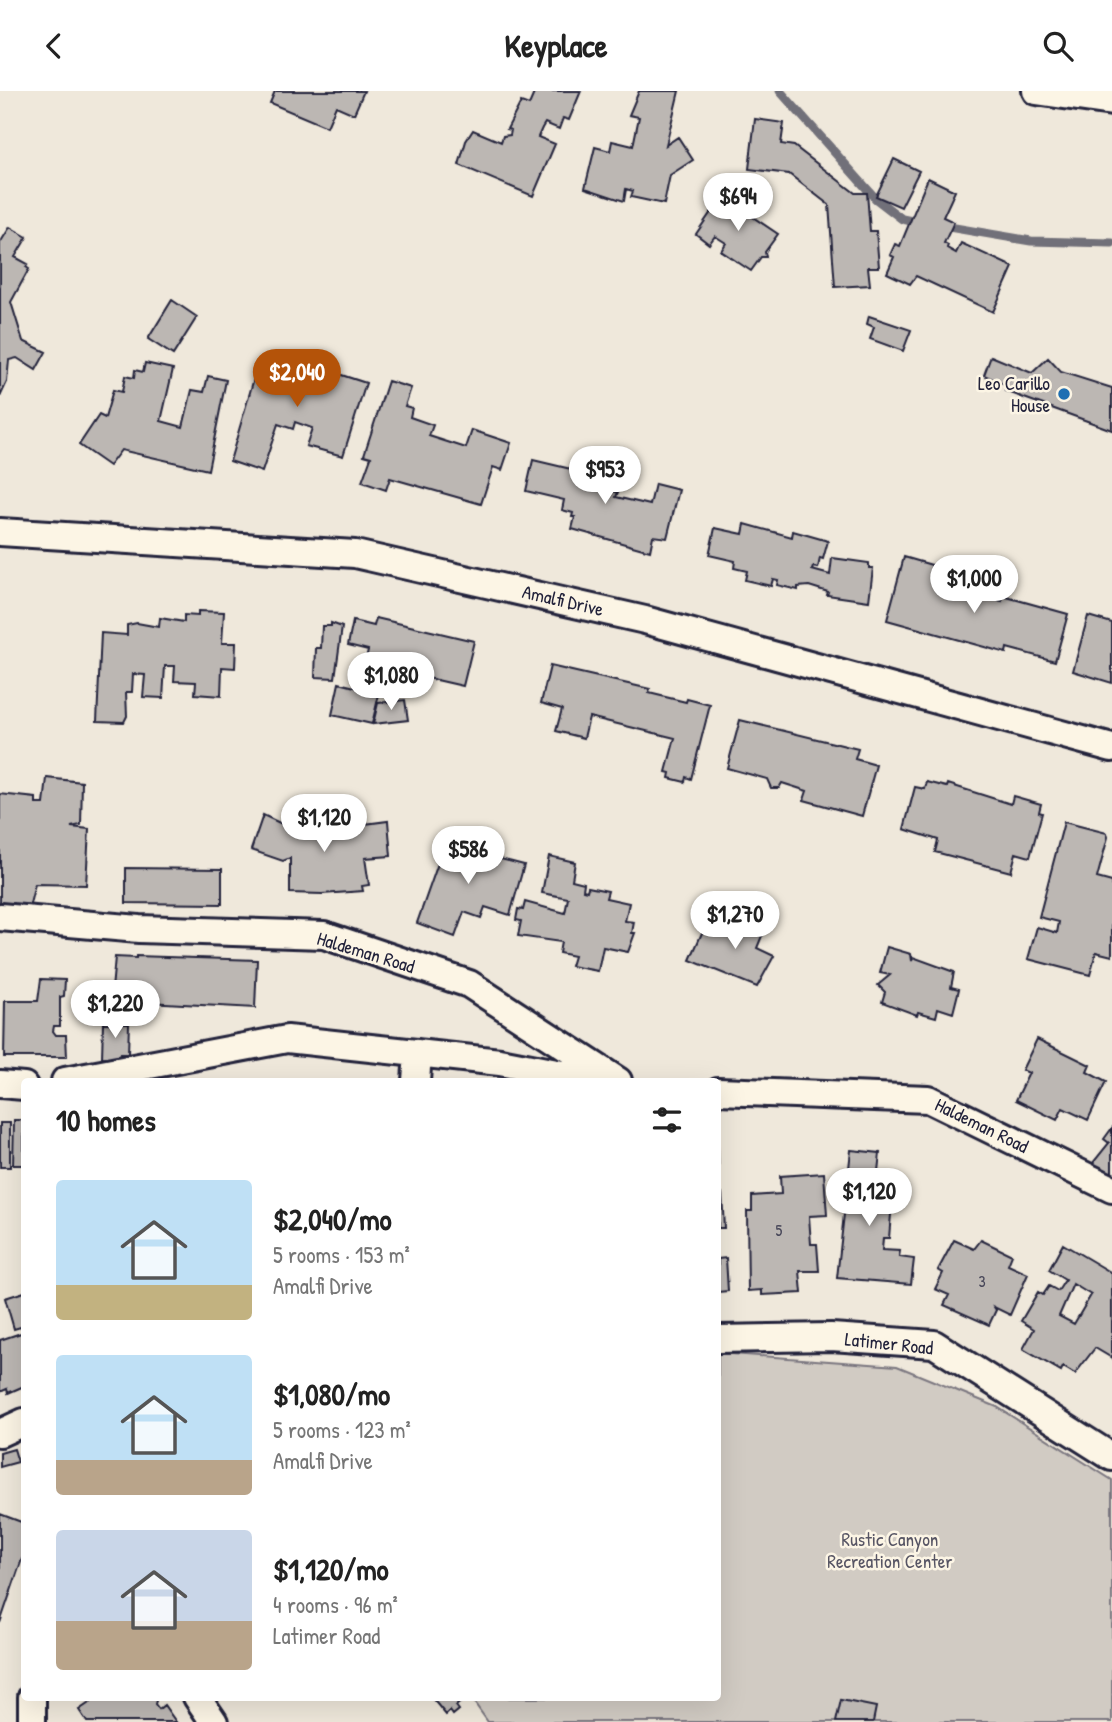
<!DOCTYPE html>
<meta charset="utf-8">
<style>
body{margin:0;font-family:"Patrick Hand",sans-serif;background:#f2f2f2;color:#222;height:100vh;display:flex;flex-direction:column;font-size:26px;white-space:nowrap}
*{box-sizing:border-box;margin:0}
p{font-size:23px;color:#767676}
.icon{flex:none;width:38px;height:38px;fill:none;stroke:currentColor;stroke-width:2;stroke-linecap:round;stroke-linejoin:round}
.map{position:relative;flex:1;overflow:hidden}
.details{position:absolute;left:21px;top:987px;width:700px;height:623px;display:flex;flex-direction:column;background:#fff;border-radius:7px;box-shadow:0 7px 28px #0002}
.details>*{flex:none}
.price{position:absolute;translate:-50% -60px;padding:0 16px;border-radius:24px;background:#fff;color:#222;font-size:23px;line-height:46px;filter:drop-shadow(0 2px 4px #0008)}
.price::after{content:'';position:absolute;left:50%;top:42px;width:21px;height:16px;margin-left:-10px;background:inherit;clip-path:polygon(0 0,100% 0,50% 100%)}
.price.active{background:#b45309;color:#fff}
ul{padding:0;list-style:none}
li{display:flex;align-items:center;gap:21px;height:175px;padding:0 35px}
li span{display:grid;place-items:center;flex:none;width:196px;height:140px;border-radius:7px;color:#555}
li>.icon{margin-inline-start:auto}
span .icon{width:84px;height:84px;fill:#fffc;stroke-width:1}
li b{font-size:30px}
h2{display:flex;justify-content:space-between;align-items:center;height:84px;padding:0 35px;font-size:30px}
header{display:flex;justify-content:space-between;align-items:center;height:91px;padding:0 35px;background:#fff;font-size:32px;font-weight:800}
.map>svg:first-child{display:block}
.green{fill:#d1cbc3;stroke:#7a767f;stroke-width:2}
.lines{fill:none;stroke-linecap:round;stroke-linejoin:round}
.stream{stroke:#716f79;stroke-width:9}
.building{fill:#bcb7b3;stroke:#22223b;stroke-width:2;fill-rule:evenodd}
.minor-casing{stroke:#22223b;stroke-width:32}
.minor{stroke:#fcf5e5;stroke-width:26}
.poi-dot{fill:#1f6fb2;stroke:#fcf5e5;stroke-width:2.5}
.labels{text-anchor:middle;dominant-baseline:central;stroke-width:5;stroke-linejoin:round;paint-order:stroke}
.number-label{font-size:16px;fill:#484759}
.poi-label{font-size:19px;fill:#22223b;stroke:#fcf5e5;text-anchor:end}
.street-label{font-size:19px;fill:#22223b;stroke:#fcf5e5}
.park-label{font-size:19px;fill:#575564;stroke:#fcf5e5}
</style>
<header><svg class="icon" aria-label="back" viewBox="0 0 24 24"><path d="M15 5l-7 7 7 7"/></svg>Keyplace<svg class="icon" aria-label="search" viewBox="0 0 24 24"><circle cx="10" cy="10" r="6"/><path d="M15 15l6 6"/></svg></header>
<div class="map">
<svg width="1112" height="1631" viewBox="0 0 1112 1631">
<rect width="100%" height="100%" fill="#efe8db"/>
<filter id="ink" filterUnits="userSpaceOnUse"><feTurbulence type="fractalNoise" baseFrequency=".0143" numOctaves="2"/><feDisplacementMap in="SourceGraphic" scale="14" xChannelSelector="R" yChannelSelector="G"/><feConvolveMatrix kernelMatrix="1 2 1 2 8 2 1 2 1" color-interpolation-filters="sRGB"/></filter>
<g filter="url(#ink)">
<path class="green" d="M 718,1262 L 897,1275 L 997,1316 L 1112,1389 L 1112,1631 L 488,1631 L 471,1607 L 718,1606 Z"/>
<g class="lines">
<path class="stream" d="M 780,0 L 876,108 L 902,128 L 922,132
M 943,135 L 1031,150 L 1112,152"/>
</g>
<path class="building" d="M 275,0 L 364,0 L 354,23 L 336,15 L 327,36 L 270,12 Z
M 535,0 L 581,0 L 569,29 L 563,27 L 559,38 L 545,32 L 542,37 L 538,46 L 555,53 L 533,105 L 459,74 L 466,50 L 473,39 L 501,51 L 503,45 L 510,44 L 511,39 L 507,38 L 521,11 L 529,14 Z
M 639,0 L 679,0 L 666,54 L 678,46 L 693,69 L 670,84 L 664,113 L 631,106 L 633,100 L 626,98 L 624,110 L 585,97 L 595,56 L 610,60 L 612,50 L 633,55 L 639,26 L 629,24 Z
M 755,28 L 784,32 L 781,53 L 794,55 L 855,102 L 867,102 L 870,140 L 876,140 L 879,176 L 868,176 L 870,194 L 835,196 L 829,114 L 789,83 L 749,78 Z
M 894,68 L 919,80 L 901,116 L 876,105 Z
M 928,87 L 955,100 L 943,126 L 954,131 L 944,152 L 948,154 L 947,157 L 956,162 L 961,152 L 1013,176 L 993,221 L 916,185 L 910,193 L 887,182 L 894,166 L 890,164 L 895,153 L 900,155 Z
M 722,105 L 778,143 L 765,161 L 766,166 L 761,166 L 751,180 L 721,160 L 726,152 L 715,145 L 709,153 L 696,143 Z
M 10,136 L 27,146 L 15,166 L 28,173 L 26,176 L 29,178 L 11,211 L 23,250 L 46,261 L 36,279 L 17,267 L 9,269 L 7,291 L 0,306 L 0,152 Z
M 172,209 L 197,226 L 173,264 L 148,248 Z
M 869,225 L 911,239 L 903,260 L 870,248 L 874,236 L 867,233 Z
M 283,265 L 366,292 L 343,365 L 306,355 L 312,337 L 295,331 L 293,338 L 278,333 L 262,381 L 230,370 L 259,270 L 280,276 Z
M 991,265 L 1032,282 L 1048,267 L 1061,281 L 1112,297 L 1112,339 L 1005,300 L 1007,295 L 984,284 Z
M 145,272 L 173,278 L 161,330 L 183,336 L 192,299 L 204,301 L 208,285 L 226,289 L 208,379 L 121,359 L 109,375 L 79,354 L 99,324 L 105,327 L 113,299 L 122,301 L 125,285 L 134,287 L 135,279 L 143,281 Z
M 388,290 L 411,297 L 405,315 L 412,317 L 410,326 L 433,334 L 429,345 L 466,357 L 472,339 L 511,352 L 502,379 L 493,376 L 481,413 L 390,387 L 386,399 L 362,391 L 371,366 L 364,364 Z
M 533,369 L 571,378 L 572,372 L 593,377 L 586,397 L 618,401 L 616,406 L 650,414 L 655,393 L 679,399 L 667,447 L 653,445 L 650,460 L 572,438 L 575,426 L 572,426 L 573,422 L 562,419 L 564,409 L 526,400 Z
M 745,433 L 792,446 L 793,440 L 828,450 L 823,468 L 820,467 L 818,477 L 813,476 L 812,479 L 830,484 L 832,467 L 869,472 L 869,477 L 873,477 L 869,510 L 827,504 L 828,501 L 809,495 L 798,496 L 798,499 L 777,494 L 778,489 L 773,488 L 771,495 L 745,489 L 747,480 L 734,477 L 735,470 L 709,464 L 715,437 L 743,443 Z
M 904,466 L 942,477 L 938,491 L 957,498 L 1002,510 L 1003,505 L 1068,523 L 1055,570 L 1007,557 L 1006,562 L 887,529 Z
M 198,520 L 224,521 L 222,552 L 236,552 L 235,577 L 222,576 L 221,605 L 195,603 L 196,591 L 174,590 L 175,575 L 165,575 L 163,607 L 143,606 L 145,584 L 133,583 L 132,601 L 126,601 L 127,625 L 124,631 L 97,630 L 101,542 L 127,544 L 127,534 L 137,532 L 159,536 L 160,527 L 184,531 L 184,524 L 198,525 Z
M 1088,525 L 1112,532 L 1112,592 L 1073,580 Z
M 376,527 L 474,550 L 463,595 L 406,582 L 402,597 L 393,595 L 391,602 L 380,599 L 372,633 L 332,624 L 339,592 L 359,597 L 368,559 L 348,554 L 353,530 L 374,535 Z
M 331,532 L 342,536 L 335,587 L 315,586 L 316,557 L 321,557 L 322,535 L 331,535 Z
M 550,575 L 650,598 L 649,602 L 686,611 L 687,608 L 710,614 L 691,688 L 686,686 L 685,691 L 669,687 L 670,682 L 666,681 L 675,647 L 589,626 L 584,647 L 556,640 L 562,618 L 541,612 Z
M 405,609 L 408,629 L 373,633 L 378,612 Z
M 740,629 L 858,658 L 855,668 L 876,674 L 862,725 L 804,709 L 807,700 L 782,692 L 779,697 L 771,697 L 767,688 L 727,677 Z
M 47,687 L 82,691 L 81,734 L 71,736 L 89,738 L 86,794 L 35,793 L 29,817 L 0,814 L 0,703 L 36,707 L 36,713 L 44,713 Z
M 927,691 L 947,696 L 948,693 L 1011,713 L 1013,705 L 1041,713 L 1039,721 L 1042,722 L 1030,766 L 1016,762 L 1011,781 L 935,761 L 938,749 L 904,738 L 915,696 L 925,698 Z
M 263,724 L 286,735 L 286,733 L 300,737 L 298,739 L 304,741 L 388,730 L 391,765 L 365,767 L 369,794 L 362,795 L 363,800 L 322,803 L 290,802 L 290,767 L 283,770 L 251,759 Z
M 1064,731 L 1107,742 L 1108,746 L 1097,787 L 1112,791 L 1112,865 L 1096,861 L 1090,884 L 1028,868 L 1037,836 L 1057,842 L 1059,831 L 1039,826 Z
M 448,744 L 483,757 L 489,754 L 489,765 L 524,774 L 510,824 L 485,816 L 481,827 L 464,821 L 455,846 L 417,832 Z
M 549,765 L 575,771 L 572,789 L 584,792 L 583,799 L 587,800 L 588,796 L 608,800 L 606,807 L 629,812 L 625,830 L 634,831 L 632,842 L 635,842 L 628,861 L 603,856 L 598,880 L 571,875 L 574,865 L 559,862 L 561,851 L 518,845 L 521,830 L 516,829 L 518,818 L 523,819 L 525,811 L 565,822 L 568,807 L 542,802 Z
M 126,777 L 222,778 L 222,813 L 126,812 Z
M 746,821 L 768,830 L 757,857 L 774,865 L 757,896 L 690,869 L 705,835 L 731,846 L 734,837 L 738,839 Z
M 887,856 L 911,863 L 912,870 L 913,866 L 954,881 L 951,896 L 959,898 L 953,922 L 938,917 L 936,926 L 918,921 L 917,924 L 882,911 L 885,901 L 878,894 L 890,884 L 880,882 Z
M 136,865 L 257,869 L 255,917 L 111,909 L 115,866 L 136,867 Z
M 41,888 L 65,889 L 64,905 L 60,906 L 60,935 L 54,935 L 53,940 L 56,944 L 66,944 L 67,966 L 4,966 L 5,910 L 38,910 Z
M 103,932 L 129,932 L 128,963 L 120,963 L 120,968 L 102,967 Z
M 1037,948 L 1090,974 L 1087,981 L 1106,991 L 1088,1029 L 1063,1017 L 1057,1029 L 1016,1009 L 1029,982 L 1022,979 Z
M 14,1029 L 24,1029 L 24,1089 L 23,1074 L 13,1074 Z
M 0,1032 L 10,1032 L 10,1076 L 0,1076 Z
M 1112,1037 L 1112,1088 L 1092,1073 L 1109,1052 L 1104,1048 Z
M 718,1054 L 719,1102 L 722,1102 L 724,1137 L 718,1137 Z
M 851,1059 L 880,1062 L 875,1108 L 892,1111 L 889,1147 L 883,1147 L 882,1159 L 900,1160 L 899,1166 L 914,1168 L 911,1193 L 837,1187 Z
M 824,1082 L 827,1124 L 809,1125 L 811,1153 L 817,1153 L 819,1180 L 800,1180 L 802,1202 L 762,1204 L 762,1199 L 748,1200 L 747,1120 L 752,1120 L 752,1105 L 781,1103 L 780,1085 Z
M 954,1149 L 974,1158 L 981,1149 L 1012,1164 L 1008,1174 L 1028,1183 L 1010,1224 L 994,1216 L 996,1219 L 989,1234 L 944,1214 L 949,1204 L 935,1198 L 943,1182 L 938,1179 Z
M 1063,1153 L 1112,1182 L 1112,1267 L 1095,1257 L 1075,1283 L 1063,1276 L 1061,1280 L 1023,1258 L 1034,1238 L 1021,1230 L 1038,1201 L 1043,1204 L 1049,1195 L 1058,1200 L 1065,1189 L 1049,1179 ZM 1073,1193 L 1091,1204 L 1074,1233 L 1059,1225 Z
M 726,1167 L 728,1200 L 718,1201 L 718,1168 Z
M 24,1201 L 24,1235 L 14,1238 L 5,1207 Z
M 24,1241 L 24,1295 L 8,1302 L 7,1298 L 0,1301 L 0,1249 Z
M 14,1358 L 18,1371 L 0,1376 L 0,1362 Z
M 0,1423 L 24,1432 L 24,1468 L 22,1468 L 0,1532 Z
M 98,1606 L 157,1606 L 155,1613 L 159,1618 L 164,1614 L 176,1631 L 87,1631 L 79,1619 Z
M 431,1606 L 462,1606 L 464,1608 L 456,1615 L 459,1619 L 453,1624 L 450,1620 L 446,1624 Z
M 841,1609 L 876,1616 L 873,1631 L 836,1631 Z"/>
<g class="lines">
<defs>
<path id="minor" d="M 1036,0 L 1112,11
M 0,441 L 355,463 L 645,529 L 1112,657
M 0,826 L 139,838 L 324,844 L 469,893 L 618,990
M 65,990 L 287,948 L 500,971 L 598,990
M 416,990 L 418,962
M 0,993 L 24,995
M 718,1000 L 928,1008 L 1112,1098
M 718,1248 L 831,1246 L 934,1253 L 1112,1366
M 0,1342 L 24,1331
M 197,1606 L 214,1631
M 32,1631 L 32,1606"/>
</defs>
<use href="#minor" class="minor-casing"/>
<use href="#minor" class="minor"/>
</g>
</g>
<circle class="poi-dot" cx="1064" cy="303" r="7"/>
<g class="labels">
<g class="number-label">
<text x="779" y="1139">5</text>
<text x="982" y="1190">3</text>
</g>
<g class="poi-label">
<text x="1050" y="292">Leo Carillo<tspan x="1050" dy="22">House</tspan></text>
</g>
<g class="street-label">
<text transform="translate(563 509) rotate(13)">Amalfi Drive</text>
<text transform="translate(366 861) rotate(17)">Haldeman Road</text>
<text transform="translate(982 1034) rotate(26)">Haldeman Road</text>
<text transform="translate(889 1252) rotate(6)">Latimer Road</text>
</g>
<g class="park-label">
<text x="890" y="1448">Rustic Canyon<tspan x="890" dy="22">Recreation Center</tspan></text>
</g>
</g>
</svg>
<b class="price" style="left:738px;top:142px">$694</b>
<b class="price active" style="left:297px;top:318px">$2,040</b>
<b class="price" style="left:605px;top:415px">$953</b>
<b class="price" style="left:974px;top:524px">$1,000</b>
<b class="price" style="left:391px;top:621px">$1,080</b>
<b class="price" style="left:324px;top:763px">$1,120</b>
<b class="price" style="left:468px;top:795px">$586</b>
<b class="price" style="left:735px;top:860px">$1,270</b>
<b class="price" style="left:115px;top:949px">$1,220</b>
<b class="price" style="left:869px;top:1137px">$1,120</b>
<section class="details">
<h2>10 homes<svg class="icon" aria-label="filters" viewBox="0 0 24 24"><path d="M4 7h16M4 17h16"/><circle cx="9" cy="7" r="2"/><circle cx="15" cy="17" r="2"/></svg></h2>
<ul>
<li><span style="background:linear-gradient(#bfe0f5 75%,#c2b280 0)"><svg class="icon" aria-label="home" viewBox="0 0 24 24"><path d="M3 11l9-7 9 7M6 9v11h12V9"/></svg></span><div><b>$2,040/mo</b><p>5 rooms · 153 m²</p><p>Amalfi Drive</p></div></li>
<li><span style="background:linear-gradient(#bfe0f5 75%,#b9a48a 0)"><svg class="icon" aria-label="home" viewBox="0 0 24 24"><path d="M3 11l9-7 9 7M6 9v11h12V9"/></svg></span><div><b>$1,080/mo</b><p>5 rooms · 123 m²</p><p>Amalfi Drive</p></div></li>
<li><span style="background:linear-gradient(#c9d6e8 65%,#b9a48a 0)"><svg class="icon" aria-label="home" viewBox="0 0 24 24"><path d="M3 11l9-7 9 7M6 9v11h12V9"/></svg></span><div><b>$1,120/mo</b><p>4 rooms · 96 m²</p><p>Latimer Road</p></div></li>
</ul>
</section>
</div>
